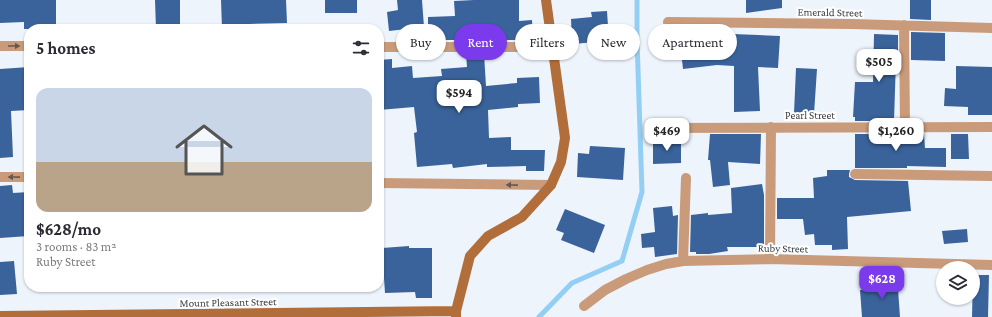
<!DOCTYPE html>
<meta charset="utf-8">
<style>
body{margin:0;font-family:"Crimson Pro",serif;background:#f2f2f3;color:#2b2b33;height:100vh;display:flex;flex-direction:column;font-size:15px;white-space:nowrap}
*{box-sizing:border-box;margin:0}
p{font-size:13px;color:#7c7c81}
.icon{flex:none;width:22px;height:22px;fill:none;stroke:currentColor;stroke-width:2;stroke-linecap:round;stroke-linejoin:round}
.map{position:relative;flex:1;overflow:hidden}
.panel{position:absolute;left:24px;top:24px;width:360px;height:268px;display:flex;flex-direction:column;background:#fff;border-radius:16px;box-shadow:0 1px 3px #0004}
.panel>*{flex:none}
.guide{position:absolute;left:396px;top:24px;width:380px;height:36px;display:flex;gap:8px}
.buttons{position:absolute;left:936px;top:261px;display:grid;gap:8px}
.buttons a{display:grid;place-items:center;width:44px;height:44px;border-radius:50%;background:#fff;box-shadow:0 1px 3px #0004;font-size:20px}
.price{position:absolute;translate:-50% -34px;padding:0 9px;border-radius:8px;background:#fff;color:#222;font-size:13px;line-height:26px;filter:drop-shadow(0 1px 2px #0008)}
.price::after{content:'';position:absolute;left:50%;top:24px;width:12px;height:9px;margin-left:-6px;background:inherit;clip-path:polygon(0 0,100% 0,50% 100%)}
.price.current{background:#7c3aed;color:#fff}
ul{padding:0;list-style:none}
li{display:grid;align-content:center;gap:8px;height:212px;padding:0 12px}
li+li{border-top:1px solid #e1e1e2}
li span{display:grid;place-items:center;height:124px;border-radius:12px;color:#555}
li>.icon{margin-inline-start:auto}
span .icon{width:72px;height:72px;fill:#fffc;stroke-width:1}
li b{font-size:17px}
h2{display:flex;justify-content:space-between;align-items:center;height:48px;padding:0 12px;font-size:17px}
.chip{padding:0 14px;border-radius:18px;background:#fff;box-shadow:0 1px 3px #0004;font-size:14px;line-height:36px}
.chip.current{background:#7c3aed;color:#fff}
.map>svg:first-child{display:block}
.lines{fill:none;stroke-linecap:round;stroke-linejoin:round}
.stream{stroke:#93cff5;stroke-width:5}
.building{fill:#3a639b}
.street{stroke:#ca9b7a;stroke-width:10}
.secondary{stroke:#b26e3a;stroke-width:10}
.oneway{fill:#655851}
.labels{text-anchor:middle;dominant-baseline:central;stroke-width:4;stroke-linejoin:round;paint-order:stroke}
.street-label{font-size:11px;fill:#3a3c3f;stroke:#fff}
</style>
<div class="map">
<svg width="992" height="317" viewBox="0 0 992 317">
<rect width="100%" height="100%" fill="#eef4fc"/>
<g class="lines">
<path class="stream" d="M 539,317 L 572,283 L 622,261 L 642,192 L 637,39 L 637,0"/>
</g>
<path class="building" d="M 0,0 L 56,0 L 56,29 L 24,29 L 24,22 L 0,23 Z
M 155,0 L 180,0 L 180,29 L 156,29 Z
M 221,0 L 286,0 L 287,23 L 249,24 L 249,25 L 235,26 L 236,29 L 222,29 Z
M 325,0 L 357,0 L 357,13 L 325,13 Z
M 397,0 L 422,0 L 424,27 L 389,31 L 387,12 L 398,10 Z
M 474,0 L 519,0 L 519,21 L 532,20 L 533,40 L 428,40 L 428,17 L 455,16 L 454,1 Z
M 746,0 L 782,0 L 782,8 L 746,13 Z
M 910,0 L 931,0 L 931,20 L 910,19 Z
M 607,11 L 609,41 L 572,44 L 571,19 L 592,17 L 591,12 Z
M 911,32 L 945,33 L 945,61 L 911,60 Z
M 708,33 L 780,36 L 778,68 L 758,67 L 760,111 L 734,112 L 734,66 L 717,65 L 683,69 L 680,42 L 708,40 Z
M 874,34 L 898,35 L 898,60 L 896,60 L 894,121 L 855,121 L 855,117 L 853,117 L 855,82 L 873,82 Z
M 466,54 L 484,54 L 486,86 L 517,83 L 517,78 L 539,77 L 540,103 L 518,104 L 518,107 L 488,110 L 489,138 L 511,137 L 511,150 L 545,150 L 544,171 L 526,171 L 526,166 L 487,167 L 487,164 L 453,168 L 452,164 L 417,167 L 414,133 L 417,132 L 414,107 L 379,110 L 379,60 L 392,59 L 392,68 L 412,66 L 413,78 L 442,76 L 441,69 L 467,67 Z
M 956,66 L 992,67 L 992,115 L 968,115 L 968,107 L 944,106 L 945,88 L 956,89 Z
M 29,67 L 29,110 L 11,111 L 13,157 L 0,158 L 0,69 Z
M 796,68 L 817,69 L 814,114 L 794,113 Z
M 710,134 L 761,134 L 760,164 L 728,162 L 730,185 L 713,187 L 710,160 L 708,160 Z
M 855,134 L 924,134 L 925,148 L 946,148 L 946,167 L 907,166 L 907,168 L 855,168 Z
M 951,134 L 968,134 L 969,159 L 951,159 Z
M 681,140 L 681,163 L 653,164 L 653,141 Z
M 590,146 L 625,148 L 623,180 L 577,177 L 578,153 L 589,154 Z
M 827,170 L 850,170 L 849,174 L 849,177 L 855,180 L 908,181 L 911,211 L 847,217 L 848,249 L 832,250 L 832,245 L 815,245 L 814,234 L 805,235 L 803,219 L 777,219 L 777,198 L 814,198 L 813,178 L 827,176 Z
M 762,184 L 764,195 L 764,247 L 727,247 L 728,251 L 709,254 L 696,254 L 696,252 L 690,252 L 691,215 L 708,213 L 708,215 L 732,213 L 731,188 Z
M 12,185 L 13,193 L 29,192 L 29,236 L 0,238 L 0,186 Z
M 672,206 L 673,216 L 678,215 L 677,254 L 655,257 L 654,247 L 642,248 L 641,234 L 655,232 L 653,208 Z
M 565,209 L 605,225 L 594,253 L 561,240 L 564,233 L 556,230 Z
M 967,229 L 968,242 L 944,244 L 942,231 Z
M 409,246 L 409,248 L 432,248 L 432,298 L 416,298 L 415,292 L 385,293 L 382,248 Z
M 14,261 L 17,294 L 0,295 L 0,262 Z
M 897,275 L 900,317 L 862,317 L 860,290 L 885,289 L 884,276 Z
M 973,275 L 989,275 L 988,317 L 972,317 Z"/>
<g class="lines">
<path class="street" d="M 668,22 L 851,24 L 992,28
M 904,25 L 905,127
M 0,46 L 29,46
M 379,47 L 551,47
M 652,128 L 992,127
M 855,174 L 992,176
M 0,177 L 29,177
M 379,183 L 551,185
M 770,259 L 771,127
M 683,261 L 686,178
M 584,306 L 605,290 L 626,279 L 647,270 L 666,264 L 683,261 L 770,259 L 992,265"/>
<path class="secondary" d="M 0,316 L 456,311
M 456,317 L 456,311 L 470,256 L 488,236 L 522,217 L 551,185 L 561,162 L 565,138 L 546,0"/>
</g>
<defs><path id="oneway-solid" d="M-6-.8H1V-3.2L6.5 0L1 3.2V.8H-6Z"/></defs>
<g class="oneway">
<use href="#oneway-solid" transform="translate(14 46)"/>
<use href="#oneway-solid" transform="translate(14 177) rotate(-179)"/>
<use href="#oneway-solid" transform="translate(512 185) rotate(-179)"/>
</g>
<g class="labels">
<g class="street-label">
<text transform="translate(830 12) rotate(1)">Emerald Street</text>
<text x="810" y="115">Pearl Street</text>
<text transform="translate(783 248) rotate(1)">Ruby Street</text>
<text transform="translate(228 302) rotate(-1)">Mount Pleasant Street</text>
</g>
</g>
</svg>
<div class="buttons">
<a><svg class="icon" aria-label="layers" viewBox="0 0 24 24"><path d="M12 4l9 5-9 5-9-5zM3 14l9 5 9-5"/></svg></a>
</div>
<b class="price" style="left:879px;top:83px">$505</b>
<b class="price" style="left:459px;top:114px">$594</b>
<b class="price" style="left:667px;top:152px">$469</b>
<b class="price" style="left:896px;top:152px">$1,260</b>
<b class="price current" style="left:882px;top:300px">$628</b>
<div class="guide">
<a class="chip">Buy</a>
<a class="chip current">Rent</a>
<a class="chip">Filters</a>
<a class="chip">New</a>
<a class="chip">Apartment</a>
</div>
<section class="panel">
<h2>5 homes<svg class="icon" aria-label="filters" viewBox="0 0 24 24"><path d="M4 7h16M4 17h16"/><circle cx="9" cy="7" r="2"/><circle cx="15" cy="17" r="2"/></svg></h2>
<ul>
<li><span style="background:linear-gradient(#c9d6e8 60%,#b9a48a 0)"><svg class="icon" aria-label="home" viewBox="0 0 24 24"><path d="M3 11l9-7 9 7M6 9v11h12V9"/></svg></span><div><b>$628/mo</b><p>3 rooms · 83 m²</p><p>Ruby Street</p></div></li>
</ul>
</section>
</div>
